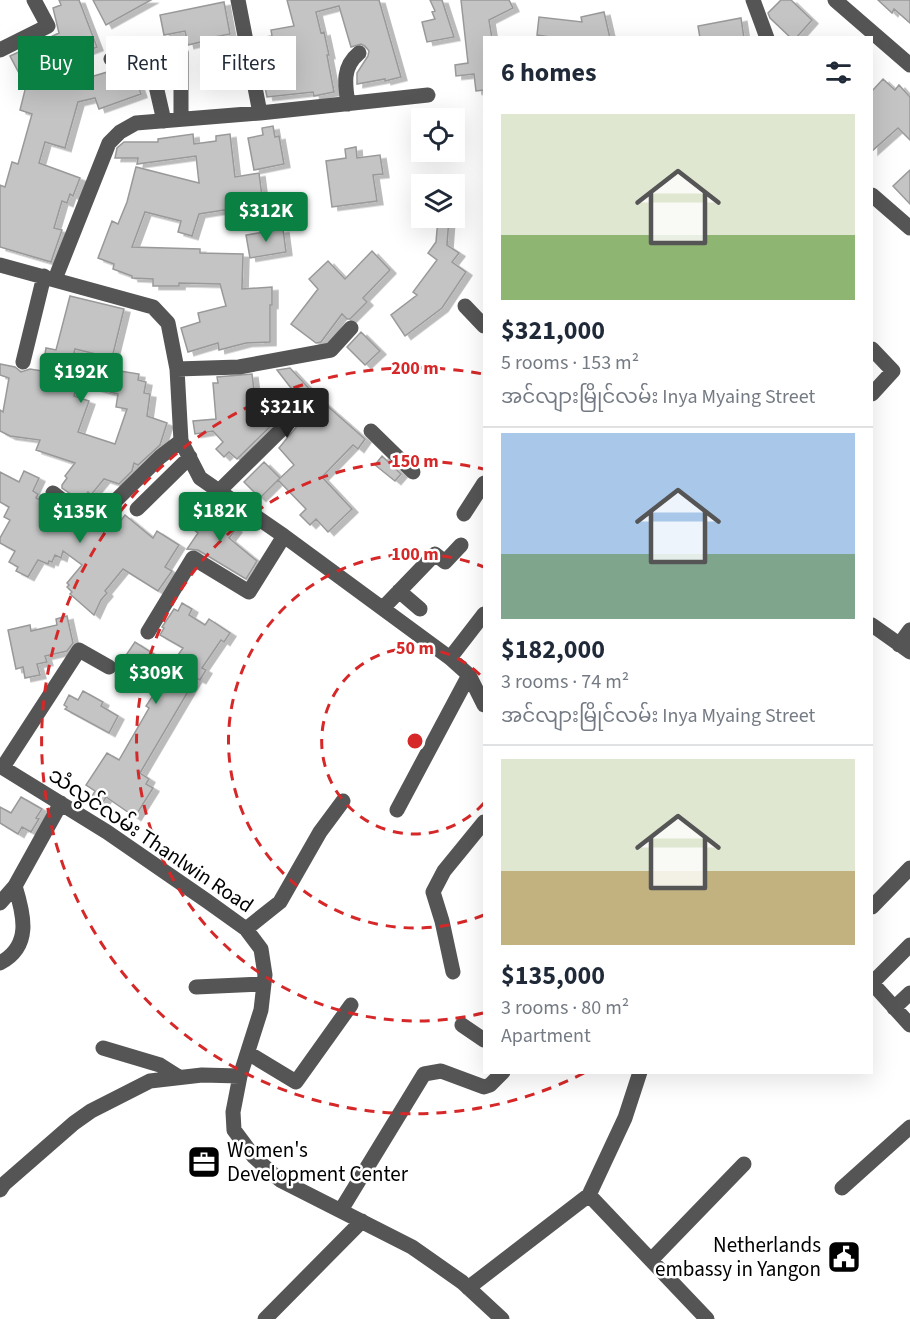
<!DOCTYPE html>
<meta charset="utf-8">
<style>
body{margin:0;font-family:"Source Sans 3","Noto Sans Myanmar",sans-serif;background:#f6f6f7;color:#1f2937;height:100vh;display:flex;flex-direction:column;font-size:22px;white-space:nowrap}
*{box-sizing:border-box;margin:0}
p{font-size:20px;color:#747a83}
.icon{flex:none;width:33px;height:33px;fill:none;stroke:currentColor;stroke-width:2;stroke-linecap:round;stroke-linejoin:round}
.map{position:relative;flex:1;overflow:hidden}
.sheet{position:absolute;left:483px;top:36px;width:390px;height:1038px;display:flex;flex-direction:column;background:#fff;border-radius:0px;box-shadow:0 6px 24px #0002}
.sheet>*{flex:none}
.top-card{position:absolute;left:18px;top:36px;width:375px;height:54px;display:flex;gap:12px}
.controls{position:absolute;left:411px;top:108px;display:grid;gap:12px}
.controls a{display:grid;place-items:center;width:54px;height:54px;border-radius:0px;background:#fff;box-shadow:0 6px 24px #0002;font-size:30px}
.price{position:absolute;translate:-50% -51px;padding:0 14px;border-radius:6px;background:#0b8043;color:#fff;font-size:20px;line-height:39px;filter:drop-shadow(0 2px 3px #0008)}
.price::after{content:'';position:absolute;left:50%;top:36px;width:18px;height:14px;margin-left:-9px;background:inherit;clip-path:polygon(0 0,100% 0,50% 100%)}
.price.current{background:#222;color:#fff}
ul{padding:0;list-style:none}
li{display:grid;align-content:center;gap:12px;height:318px;padding:0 18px}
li+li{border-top:2px solid #e0e1e3}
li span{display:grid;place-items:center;height:186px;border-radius:0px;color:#555}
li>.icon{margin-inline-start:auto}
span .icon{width:108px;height:108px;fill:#fffc;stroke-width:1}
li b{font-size:26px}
h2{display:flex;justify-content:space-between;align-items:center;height:72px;padding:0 18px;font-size:26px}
.tag{padding:0 21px;border-radius:0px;background:#fff;box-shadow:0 6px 24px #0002;font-size:21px;line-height:54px}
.tag.current{background:#0b8043;color:#fff}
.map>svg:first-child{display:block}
.building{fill:#c4c4c4;stroke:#999;stroke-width:1.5;filter:url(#shadow)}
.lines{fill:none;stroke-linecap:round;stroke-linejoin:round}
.minor{stroke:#555;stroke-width:15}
.ring{fill:none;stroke:#d62828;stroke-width:3;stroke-dasharray:10 8}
.labels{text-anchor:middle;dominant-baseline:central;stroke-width:5;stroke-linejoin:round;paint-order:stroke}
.street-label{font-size:21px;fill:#000;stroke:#fff}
.poi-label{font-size:21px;fill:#000;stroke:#fff;text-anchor:start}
.centre{fill:#d62828;stroke:#fff;stroke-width:3}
.ring-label{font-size:18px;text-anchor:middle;font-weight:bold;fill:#d62828;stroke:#fff;stroke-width:5;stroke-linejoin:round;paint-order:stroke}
</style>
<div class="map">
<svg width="910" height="1319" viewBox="0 0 910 1319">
<defs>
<filter id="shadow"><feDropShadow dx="6" dy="3.5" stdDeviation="0" flood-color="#0004"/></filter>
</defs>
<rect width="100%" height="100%" fill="#fff"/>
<path class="building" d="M 59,0 L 79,0 L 97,47 L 79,54 L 76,46 L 56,54 L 70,83 L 131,65 L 141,94 L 99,109 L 95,98 L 78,102 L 65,148 L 45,142 L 39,163 L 80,178 L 73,196 L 70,194 L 67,203 L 62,201 L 54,228 L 62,230 L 51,262 L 0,247 L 0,185 L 5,187 L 12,162 L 18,164 L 32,114 L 20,110 L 30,70 L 20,75 L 10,56 L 59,33 L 53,8 L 61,5 Z
M 93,0 L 151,0 L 106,25 Z
M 287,0 L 379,0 L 401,77 L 385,81 L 385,79 L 357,84 L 357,73 L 368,56 L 369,51 L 365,46 L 361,44 L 351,47 L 339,6 L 316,12 L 321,33 L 324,32 L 329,55 L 327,55 L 334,92 L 314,96 L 313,92 L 267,97 L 261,69 L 263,69 L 260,44 L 266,43 L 266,37 L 272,36 L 271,30 L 294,26 Z
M 430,0 L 442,0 L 454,37 L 427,42 L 422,22 L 435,19 L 432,12 L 435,11 Z
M 461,0 L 509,0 L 513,8 L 489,20 L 492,38 L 484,38 L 484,90 L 476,91 L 474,74 L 456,76 L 455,65 L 468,63 Z
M 781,0 L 791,0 L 812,20 L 796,38 L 791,38 L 770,18 L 768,13 Z
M 878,0 L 910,0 L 910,23 L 894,9 L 892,13 Z
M 224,2 L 230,34 L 214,37 L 218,54 L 204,57 L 201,42 L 188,45 L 185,31 L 164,35 L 160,15 Z
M 604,12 L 610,38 L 556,38 L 537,35 L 539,17 L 582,22 L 581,17 Z
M 741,18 L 744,38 L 700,38 L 698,26 Z
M 883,79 L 895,90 L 899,85 L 910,97 L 910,140 L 898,128 L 872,151 L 872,91 Z
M 273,126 L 275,137 L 279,136 L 284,164 L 254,170 L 248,138 L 263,135 L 262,128 Z
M 193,134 L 194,144 L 216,141 L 216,136 L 230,134 L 235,177 L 259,173 L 263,204 L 199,214 L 192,236 L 178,232 L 181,221 L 145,212 L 132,247 L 200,249 L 200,253 L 243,254 L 242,289 L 272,287 L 272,305 L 270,305 L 270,342 L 246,343 L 219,350 L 218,343 L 188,352 L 181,328 L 200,322 L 198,313 L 226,306 L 220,284 L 179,283 L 179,286 L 153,286 L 153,279 L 132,278 L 132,276 L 113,269 L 114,264 L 98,258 L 112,221 L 118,224 L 127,202 L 136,167 L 199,183 L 196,156 L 137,164 L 138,158 L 115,158 L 117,148 L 124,142 L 158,142 L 158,139 Z
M 356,147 L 357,158 L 380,155 L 383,174 L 373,175 L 377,201 L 332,207 L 326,161 L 346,158 L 345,149 Z
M 910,170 L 910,204 L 893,186 Z
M 438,218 L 449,218 L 447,245 L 459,253 L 452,262 L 466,272 L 442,308 L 405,336 L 391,315 L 417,295 L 413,292 L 437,260 L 428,253 L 436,242 Z
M 283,229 L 286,252 L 250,258 L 246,235 Z
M 372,251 L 390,270 L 363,298 L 367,302 L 350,319 L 347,319 L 342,314 L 321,342 L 316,343 L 291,324 L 318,289 L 309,279 L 328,261 L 345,279 Z
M 70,296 L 124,309 L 112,358 L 75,349 L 69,374 L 79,376 L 74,396 L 89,401 L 78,432 L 115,444 L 127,409 L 116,407 L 118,394 L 96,388 L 102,368 L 139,374 L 138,380 L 146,382 L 144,393 L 150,394 L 147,416 L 167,423 L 160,445 L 138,465 L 134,463 L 132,471 L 119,484 L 104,479 L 91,495 L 88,492 L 81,501 L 62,488 L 62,485 L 67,478 L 65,476 L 75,463 L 36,450 L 40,440 L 10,436 L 0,431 L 0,410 L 3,412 L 9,378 L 0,375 L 0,364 L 15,367 L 21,372 L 30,369 L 42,371 L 46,348 L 56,350 Z
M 361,332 L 380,351 L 365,365 L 347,347 Z
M 290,368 L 316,396 L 365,439 L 358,449 L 353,445 L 322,477 L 352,509 L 328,532 L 316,519 L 310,525 L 300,515 L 306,509 L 278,480 L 294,465 L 279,448 L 298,425 L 299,420 L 295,415 L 287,412 L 282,415 L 237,459 L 229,452 L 224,457 L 216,449 L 223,442 L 213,431 L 195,434 L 193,421 L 216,419 L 213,383 L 218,383 L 217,377 L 252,374 L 254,390 L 270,406 L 291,388 L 277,370 Z
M 382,456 L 401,474 L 395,481 L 375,465 Z
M 264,462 L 280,478 L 260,498 L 244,482 Z
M 24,471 L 39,478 L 33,491 L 38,494 L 36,498 L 54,506 L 72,519 L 69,524 L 86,532 L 92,524 L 105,523 L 113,519 L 119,523 L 125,515 L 153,538 L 157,531 L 179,545 L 165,567 L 172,571 L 158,591 L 123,569 L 105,591 L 107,593 L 101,600 L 94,615 L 70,594 L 72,592 L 67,587 L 69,585 L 67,583 L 82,565 L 63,551 L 61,558 L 55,555 L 52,562 L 49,561 L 48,564 L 38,560 L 28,577 L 16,571 L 18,567 L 9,562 L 15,551 L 0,543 L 0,538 L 10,520 L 4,517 L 9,507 L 0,502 L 0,472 L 19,482 Z
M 203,509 L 209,514 L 211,511 L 236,529 L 229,538 L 257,561 L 246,579 L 198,550 L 187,549 L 198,533 L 186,524 L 192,515 L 195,517 Z
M 182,603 L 192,609 L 189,615 L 205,625 L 209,619 L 230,633 L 224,642 L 221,640 L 202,668 L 206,670 L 200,680 L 196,678 L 140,773 L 149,779 L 146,784 L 153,788 L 135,817 L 106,797 L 102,804 L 91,798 L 95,791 L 86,785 L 107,753 L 119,760 L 149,708 L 146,706 L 154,694 L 129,678 L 133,672 L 120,664 L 135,642 L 171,665 L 183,648 L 160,635 L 164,628 L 162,627 L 174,609 L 178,611 Z
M 67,616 L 73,643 L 67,651 L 45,656 L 47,662 L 37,664 L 40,675 L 25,678 L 23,667 L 16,669 L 8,630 L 30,625 L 31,631 L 57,625 L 56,619 Z
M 83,691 L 103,702 L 101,706 L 118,716 L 109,733 L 65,709 L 67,707 L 64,705 L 69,695 L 78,700 Z
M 21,797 L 42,809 L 36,818 L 39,819 L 31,832 L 22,827 L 18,834 L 0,823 L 0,807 L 11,813 Z"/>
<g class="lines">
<path class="minor" d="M 238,0 L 260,113
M 753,0 L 767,38
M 835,0 L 910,65
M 0,50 L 48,26 L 34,0
M 111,59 L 148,51 L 164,121
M 348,104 C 345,84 342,67 359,53
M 181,119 L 181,52
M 872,195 L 910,228
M 0,265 L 153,307 L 168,323 L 177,369 L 181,441 L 200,478 L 284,536 L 450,658 L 469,675 L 484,705
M 55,279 L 109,143 L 120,132 L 136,123 L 260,113 L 428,95
M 465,306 L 484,326
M 872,349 L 893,371 L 872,394
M 23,362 L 44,276
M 177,369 L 239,367 L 331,350 L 351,328
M 371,431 L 413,472
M 219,491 L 289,422
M 53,493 C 69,505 83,519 103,513 L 160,457 L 181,441
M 137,509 L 190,457
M 464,514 L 484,483
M 399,591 L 420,609
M 383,608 L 435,554 L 445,562 L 461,545
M 872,625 L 910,652
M 148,632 L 193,558 L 249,592 L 284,536
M 899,645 L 910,630
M 450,658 L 484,614
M 0,766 L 107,832 L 207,901 L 246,929 L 261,949 L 265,975 L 261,1010 L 240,1076 L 233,1112 L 234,1130 L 254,1157 L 280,1180 L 412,1247 L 462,1282 L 502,1319
M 3,767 L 79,650 L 109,667
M 397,810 L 469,675
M 0,903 L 15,886 L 61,803
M 872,907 L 910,868
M 246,929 L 280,902 L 320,832 L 343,801
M 910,945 L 872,983 L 910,1025
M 0,963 C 32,946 24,915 15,886
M 453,972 L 442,921 L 433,892 L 444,871 L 484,822
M 196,987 L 264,984
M 894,1008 L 910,993
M 462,1025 L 484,1040
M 103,1048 L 160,1065 L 179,1077
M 248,1053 L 296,1082 L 351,1005
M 842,1188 L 910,1127
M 0,1190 L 4,1184 L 74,1123 L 91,1111 L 150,1081 L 202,1075 L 240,1076
M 589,1195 L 707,1319
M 341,1210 L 424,1074 L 441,1071 L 484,1087 L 490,1085 L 503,1072
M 652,1259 L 744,1164
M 468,1288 L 589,1195 L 625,1118 L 640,1072
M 265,1319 L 362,1221"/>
</g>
<g class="ring">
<path d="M484 803A93 93 0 1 1 484 679"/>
<path d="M484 915A187 187 0 1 1 484 567"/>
<path d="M483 1013A280 280 0 1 1 483 469"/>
<path d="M584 1073A373 373 0 1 1 483 374"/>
</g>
<defs>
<symbol id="office-square" viewBox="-11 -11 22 22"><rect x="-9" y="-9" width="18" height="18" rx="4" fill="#000" stroke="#fff"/><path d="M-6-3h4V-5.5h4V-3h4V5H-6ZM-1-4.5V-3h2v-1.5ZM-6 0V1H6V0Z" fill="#fff"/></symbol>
<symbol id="civic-square" viewBox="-11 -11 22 22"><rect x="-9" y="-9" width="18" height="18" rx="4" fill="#000" stroke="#fff"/><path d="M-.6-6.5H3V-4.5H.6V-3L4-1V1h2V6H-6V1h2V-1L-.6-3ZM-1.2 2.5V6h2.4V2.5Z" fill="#fff"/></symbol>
</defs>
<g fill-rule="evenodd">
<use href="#office-square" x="185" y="1143" width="38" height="38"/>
<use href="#civic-square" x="825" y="1238" width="38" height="38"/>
</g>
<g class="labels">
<g class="street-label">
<text transform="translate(151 840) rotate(34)">သံလွင်လမ်း Thanlwin Road</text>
</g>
<g class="poi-label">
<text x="227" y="1150">Women's<tspan x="227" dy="24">Development Center</tspan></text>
<text x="821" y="1245" text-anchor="end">Netherlands<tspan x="821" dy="24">embassy in Yangon</tspan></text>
</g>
</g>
<circle cx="415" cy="741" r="9" class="centre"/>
<g class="ring-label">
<text x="415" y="374">200 m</text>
<text x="415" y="467">150 m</text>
<text x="415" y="560">100 m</text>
<text x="415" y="654">50 m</text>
</g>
</svg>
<div class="controls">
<a><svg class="icon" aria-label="locate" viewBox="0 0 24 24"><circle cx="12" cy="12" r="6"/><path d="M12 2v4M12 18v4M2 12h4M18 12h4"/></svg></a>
<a><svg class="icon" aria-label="layers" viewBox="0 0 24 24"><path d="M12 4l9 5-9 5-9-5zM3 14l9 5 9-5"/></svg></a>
</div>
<b class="price" style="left:266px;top:243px">$312K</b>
<b class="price" style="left:81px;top:404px">$192K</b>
<b class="price current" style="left:287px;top:439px">$321K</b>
<b class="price" style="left:220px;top:543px">$182K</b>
<b class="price" style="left:80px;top:544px">$135K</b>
<b class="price" style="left:156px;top:705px">$309K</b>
<div class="top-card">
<a class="tag current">Buy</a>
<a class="tag">Rent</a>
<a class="tag">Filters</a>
</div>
<section class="sheet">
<h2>6 homes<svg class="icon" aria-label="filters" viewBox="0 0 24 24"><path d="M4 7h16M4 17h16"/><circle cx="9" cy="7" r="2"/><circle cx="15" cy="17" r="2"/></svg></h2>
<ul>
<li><span style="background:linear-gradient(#dfe7d0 65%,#8fb573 0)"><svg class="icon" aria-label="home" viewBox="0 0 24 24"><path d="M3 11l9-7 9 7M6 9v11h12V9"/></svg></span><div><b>$321,000</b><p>5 rooms · 153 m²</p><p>အင်လျားမြိုင်လမ်း Inya Myaing Street</p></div></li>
<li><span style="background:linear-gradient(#a9c7e8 65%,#7fa58c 0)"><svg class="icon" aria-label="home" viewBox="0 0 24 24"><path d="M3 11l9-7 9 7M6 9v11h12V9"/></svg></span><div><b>$182,000</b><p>3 rooms · 74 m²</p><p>အင်လျားမြိုင်လမ်း Inya Myaing Street</p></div></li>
<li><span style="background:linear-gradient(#dfe7d0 60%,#c2b280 0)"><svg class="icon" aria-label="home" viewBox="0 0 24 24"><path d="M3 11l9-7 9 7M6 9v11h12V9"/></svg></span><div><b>$135,000</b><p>3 rooms · 80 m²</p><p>Apartment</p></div></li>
</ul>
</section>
</div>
